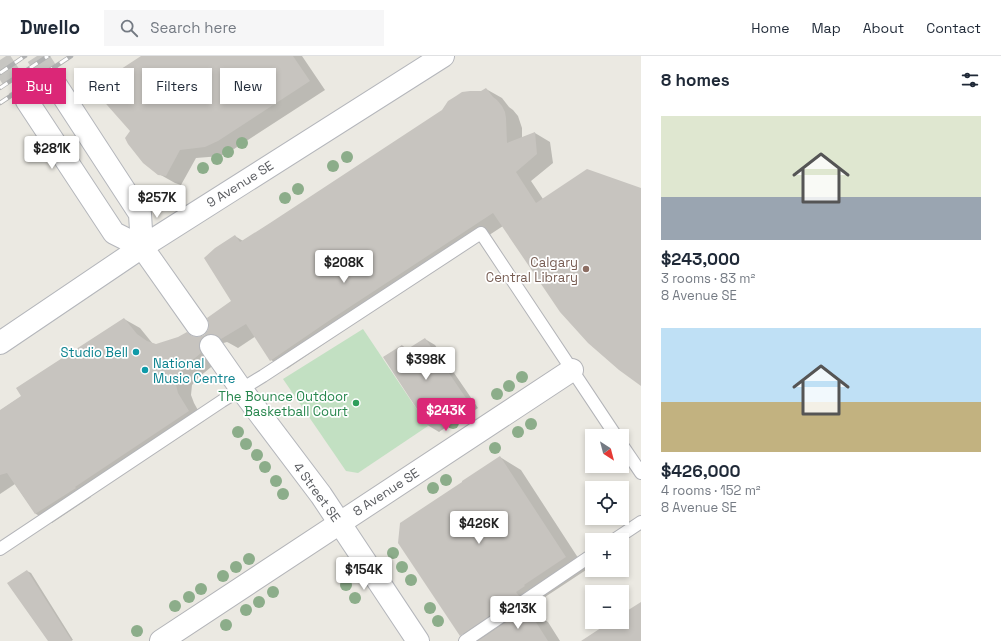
<!DOCTYPE html>
<meta charset="utf-8">
<style>
body{margin:0;font-family:"Space Grotesk",sans-serif;background:#f6f6f7;color:#1f2937;height:100vh;display:flex;flex-direction:column;font-size:15px;white-space:nowrap}
*{box-sizing:border-box;margin:0}
p{font-size:13px;color:#747a83}
.icon{flex:none;width:22px;height:22px;fill:none;stroke:currentColor;stroke-width:2;stroke-linecap:round;stroke-linejoin:round}
.map{position:relative;flex:1;overflow:hidden}
.panel{display:flex;flex-direction:column;background:#fff;width:360px}
.panel>*{flex:none}
.guide{position:absolute;left:12px;top:12px;width:380px;height:36px;display:flex;gap:8px}
.needle{width:26px;rotate:144deg}
.fabs{position:absolute;left:585px;top:373px;display:grid;gap:8px}
.fabs a{display:grid;place-items:center;width:44px;height:44px;border-radius:0px;background:#fff;box-shadow:0 2px 6px #0003;font-size:20px}
.price{position:absolute;translate:-50% -34px;padding:0 9px;border-radius:4px;background:#fff;color:#222;font-size:13px;line-height:26px;filter:drop-shadow(0 1px 2px #0008)}
.price::after{content:'';position:absolute;left:50%;top:24px;width:12px;height:9px;margin-left:-6px;background:inherit;clip-path:polygon(0 0,100% 0,50% 100%)}
.price.on{background:#db2777;color:#fff}
ul{padding:0;list-style:none}
li{display:grid;align-content:center;gap:8px;height:212px;padding:0 20px}
li span{display:grid;place-items:center;height:124px;border-radius:0px;color:#555}
li>.icon{margin-inline-start:auto}
span .icon{width:72px;height:72px;fill:#fffc;stroke-width:1}
li b{font-size:17px}
h2{display:flex;justify-content:space-between;align-items:center;height:48px;padding:0 20px;font-size:17px}
.pill{padding:0 14px;border-radius:0px;background:#fff;box-shadow:0 2px 6px #0003;font-size:14px;line-height:36px}
.pill.on{background:#db2777;color:#fff}
header{display:flex;align-items:center;gap:24px;box-sizing:border-box;height:56px;padding:0 20px;background:#fff;border-bottom:1px solid #e0e1e3}
header strong{font-size:19px}
nav{display:flex;gap:22px;margin-inline-start:auto;font-size:14px}
.search{width:280px;height:36px;background:#f6f6f7;display:flex;align-items:center;gap:10px;box-sizing:border-box;padding:0 14px;border-radius:0px;color:#747a83;font-size:15px}
main{display:flex;flex:1;min-height:0}
.map>svg:first-child{display:block}
.green{fill:#c2e0c2}
.shadow{fill:#0003}
.building{fill:#c7c4bf}
.lines{fill:none;stroke-linecap:round;stroke-linejoin:round}
.secondary-tunnel{stroke:#c7c6c2;stroke-width:22;stroke-dasharray:22 11;stroke-linecap:butt}
.service-casing{stroke:#b3b4b8;stroke-width:14}
.minor-casing{stroke:#b3b4b8;stroke-width:24}
.secondary-casing{stroke:#b4b6bb;stroke-width:24}
.service{stroke:#fff;stroke-width:12}
.minor{stroke:#fff;stroke-width:22}
.secondary{stroke:#fff;stroke-width:22}
.rail-casing{stroke:#b0b1b1;stroke-width:4.5}
.rail{stroke:#fff;stroke-width:3;stroke-dasharray:9;stroke-linecap:butt}
.tree{fill:#8cad8a}
.education-dot{fill:#8d6e63;stroke:#fff;stroke-width:1.5}
.culture-dot{fill:#0f9aa8;stroke:#fff;stroke-width:1.5}
.leisure-dot{fill:#2e9e5b;stroke:#fff;stroke-width:1.5}
.labels{text-anchor:middle;dominant-baseline:central;stroke-width:3.5;stroke-linejoin:round;paint-order:stroke}
.street-label{font-size:13px;fill:#5b5d61;stroke:#fff}
.education-label{font-size:13px;fill:#785e54;stroke:#fff;text-anchor:end}
.culture-label{font-size:13px;fill:#0d838f;stroke:#fff;text-anchor:end}
.leisure-label{font-size:13px;fill:#27864d;stroke:#fff;text-anchor:end}
</style>
<header>
<strong>Dwello</strong>
<div class="search"><svg class="icon" aria-label="search" viewBox="0 0 24 24"><circle cx="10" cy="10" r="6"/><path d="M15 15l6 6"/></svg>Search here</div>
<nav><a>Home</a><a>Map</a><a>About</a><a>Contact</a></nav>
</header>
<main>
<div class="map">
<svg width="641" height="585" viewBox="0 0 641 585">
<rect width="100%" height="100%" fill="#ebe9e2"/>
<path class="green" d="M 363,273 L 428,370 L 358,417 L 346,415 L 283,323 Z"/>
<path class="shadow" d="M 143,0 L 302,0 L 325,34 L 234,93 L 221,100 L 196,102 L 181,129 L 175,127 L 159,118 L 132,75 Z
M 486,33 L 502,42 L 509,51 L 513,54 L 518,60 L 522,72 L 522,82 L 535,77 L 550,86 L 553,107 L 531,125 L 543,143 L 641,133 L 641,329 L 503,170 L 349,271 L 287,313 L 271,304 L 256,280 L 238,292 L 229,287 L 227,286 L 220,288 L 216,307 L 199,321 L 192,329 L 191,339 L 194,347 L 204,365 L 90,440 L 91,441 L 52,467 L 36,458 L 15,428 L 0,438 L 0,355 L 22,340 L 124,263 L 140,272 L 153,288 L 156,289 L 195,282 L 198,282 L 204,280 L 233,245 L 235,180 L 243,185 Z
M 425,283 L 435,289 L 478,352 L 460,364 L 458,363 L 439,376 L 429,370 L 384,301 L 402,290 L 409,293 Z
M 500,401 L 521,414 L 586,514 L 545,541 L 545,543 L 537,548 L 539,552 L 533,557 L 548,566 L 560,585 L 475,585 L 457,574 Z
M 27,515 L 31,517 L 73,584 L 71,585 L 49,585 Z"/>
<path class="building" d="M 141,0 L 293,0 L 310,25 L 218,85 L 205,91 L 180,94 L 166,120 L 158,119 L 143,107 L 128,88 L 125,82 L 130,75 L 92,32 Z
M 486,32 L 493,41 L 497,44 L 502,50 L 505,56 L 506,62 L 507,87 L 535,76 L 537,98 L 516,116 L 536,147 L 587,113 L 641,132 L 641,330 L 619,314 L 588,287 L 560,256 L 493,157 L 333,262 L 270,305 L 246,268 L 221,283 L 216,279 L 210,278 L 204,280 L 200,285 L 199,291 L 201,297 L 183,312 L 176,320 L 176,329 L 178,337 L 189,355 L 75,431 L 76,432 L 35,458 L 7,417 L 0,419 L 0,354 L 21,340 L 16,332 L 124,262 L 137,278 L 147,285 L 156,288 L 178,281 L 187,276 L 192,280 L 198,281 L 204,279 L 208,274 L 209,268 L 207,262 L 231,245 L 204,202 L 215,192 L 235,179 L 240,186 L 270,167 L 442,54 L 448,45 L 456,40 L 462,36 L 470,35 L 481,35 Z
M 425,282 L 468,345 L 449,359 L 448,357 L 428,370 L 383,301 L 402,289 L 406,294 Z
M 500,400 L 566,501 L 524,529 L 525,530 L 516,536 L 519,540 L 460,580 L 398,487 L 400,467 L 462,426 L 462,425 Z
M 27,514 L 72,585 L 48,585 L 7,527 Z
M 641,546 L 641,585 L 581,585 L 610,566 L 622,566 L 622,558 Z
M 527,552 L 548,585 L 478,585 Z"/>
<g class="lines">
<path class="secondary-tunnel" d="M 37,0 L 54,26
M 0,4 L 27,45"/>
<defs>
<path id="service" d="M 622,389 L 641,417
M 614,484 L 641,466
M 0,493 L 222,345 L 263,320 L 481,177 L 616,380
M 465,585 L 592,499"/>
<path id="minor" d="M 161,585 L 572,314"/>
<path id="secondary" d="M 54,26 L 140,158 L 142,191
M 27,45 L 114,177 L 142,191 L 197,269
M 0,287 L 142,191 L 443,0
M 211,290 L 241,333 L 321,439 L 418,585"/>
</defs>
<use href="#service" class="service-casing"/>
<use href="#minor" class="minor-casing"/>
<use href="#secondary" class="secondary-casing"/>
<use href="#service" class="service"/>
<use href="#minor" class="minor"/>
<use href="#secondary" class="secondary"/>
<defs>
<path id="rail" d="M 0,17 L 25,0
M 0,32 L 48,0
M 0,47 L 71,0"/>
</defs>
<use href="#rail" class="rail-casing"/>
<use href="#rail" class="rail"/>
</g>
<g class="tree">
<circle cx="242" cy="87" r="6"/>
<circle cx="228" cy="96" r="6"/>
<circle cx="347" cy="101" r="6"/>
<circle cx="217" cy="103" r="6"/>
<circle cx="333" cy="110" r="6"/>
<circle cx="203" cy="112" r="6"/>
<circle cx="298" cy="133" r="6"/>
<circle cx="285" cy="142" r="6"/>
<circle cx="522" cy="321" r="6"/>
<circle cx="509" cy="330" r="6"/>
<circle cx="497" cy="338" r="6"/>
<circle cx="453" cy="367" r="6"/>
<circle cx="531" cy="368" r="6"/>
<circle cx="238" cy="376" r="6"/>
<circle cx="518" cy="376" r="6"/>
<circle cx="246" cy="388" r="6"/>
<circle cx="495" cy="392" r="6"/>
<circle cx="257" cy="399" r="6"/>
<circle cx="265" cy="411" r="6"/>
<circle cx="446" cy="424" r="6"/>
<circle cx="276" cy="425" r="6"/>
<circle cx="433" cy="432" r="6"/>
<circle cx="283" cy="438" r="6"/>
<circle cx="393" cy="497" r="6"/>
<circle cx="249" cy="503" r="6"/>
<circle cx="236" cy="511" r="6"/>
<circle cx="402" cy="511" r="6"/>
<circle cx="223" cy="520" r="6"/>
<circle cx="411" cy="524" r="6"/>
<circle cx="346" cy="529" r="6"/>
<circle cx="201" cy="533" r="6"/>
<circle cx="273" cy="536" r="6"/>
<circle cx="189" cy="541" r="6"/>
<circle cx="355" cy="542" r="6"/>
<circle cx="259" cy="546" r="6"/>
<circle cx="175" cy="550" r="6"/>
<circle cx="430" cy="552" r="6"/>
<circle cx="246" cy="554" r="6"/>
<circle cx="438" cy="565" r="6"/>
<circle cx="226" cy="569" r="6"/>
<circle cx="137" cy="575" r="6"/>
</g>
<circle class="education-dot" cx="586" cy="213" r="4"/>
<g class="culture-dot">
<circle cx="136" cy="296" r="4"/>
<circle cx="145" cy="314" r="4"/>
</g>
<circle class="leisure-dot" cx="356" cy="347" r="4"/>
<g class="labels">
<g class="street-label">
<text transform="translate(240 128) rotate(-32)">9 Avenue SE</text>
<text transform="translate(317 436) rotate(54)">4 Street SE</text>
<text transform="translate(386 436) rotate(-33)">8 Avenue SE</text>
</g>
<g class="education-label">
<text x="578" y="206">Calgary<tspan x="578" dy="15">Central Library</tspan></text>
</g>
<g class="culture-label">
<text x="128" y="296">Studio Bell</text>
<text x="153" y="307" text-anchor="start">National<tspan x="153" dy="15">Music Centre</tspan></text>
</g>
<g class="leisure-label">
<text x="348" y="340">The Bounce Outdoor<tspan x="348" dy="15">Basketball Court</tspan></text>
</g>
</g>
</svg>
<div class="fabs">
<a><svg class="needle" viewBox="-14 -14 28 28"><path d="M0-13l5 13h-10z" fill="#e53935"/><path d="M0 13l5-13h-10z" fill="#747a83"/></svg></a>
<a><svg class="icon" aria-label="locate" viewBox="0 0 24 24"><circle cx="12" cy="12" r="6"/><path d="M12 2v4M12 18v4M2 12h4M18 12h4"/></svg></a>
<a>+</a>
<a>−</a>
</div>
<b class="price" style="left:52px;top:114px">$281K</b>
<b class="price" style="left:157px;top:163px">$257K</b>
<b class="price" style="left:344px;top:228px">$208K</b>
<b class="price" style="left:426px;top:325px">$398K</b>
<b class="price on" style="left:446px;top:376px">$243K</b>
<b class="price" style="left:479px;top:489px">$426K</b>
<b class="price" style="left:364px;top:535px">$154K</b>
<b class="price" style="left:518px;top:574px">$213K</b>
<div class="guide">
<a class="pill on">Buy</a>
<a class="pill">Rent</a>
<a class="pill">Filters</a>
<a class="pill">New</a>
</div>
</div>
<section class="panel">
<h2>8 homes<svg class="icon" aria-label="filters" viewBox="0 0 24 24"><path d="M4 7h16M4 17h16"/><circle cx="9" cy="7" r="2"/><circle cx="15" cy="17" r="2"/></svg></h2>
<ul>
<li><span style="background:linear-gradient(#dfe7d0 65%,#9aa5b1 0)"><svg class="icon" aria-label="home" viewBox="0 0 24 24"><path d="M3 11l9-7 9 7M6 9v11h12V9"/></svg></span><div><b>$243,000</b><p>3 rooms · 83 m²</p><p>8 Avenue SE</p></div></li>
<li><span style="background:linear-gradient(#bfe0f5 60%,#c2b280 0)"><svg class="icon" aria-label="home" viewBox="0 0 24 24"><path d="M3 11l9-7 9 7M6 9v11h12V9"/></svg></span><div><b>$426,000</b><p>4 rooms · 152 m²</p><p>8 Avenue SE</p></div></li>
</ul>
</section>
</main>
